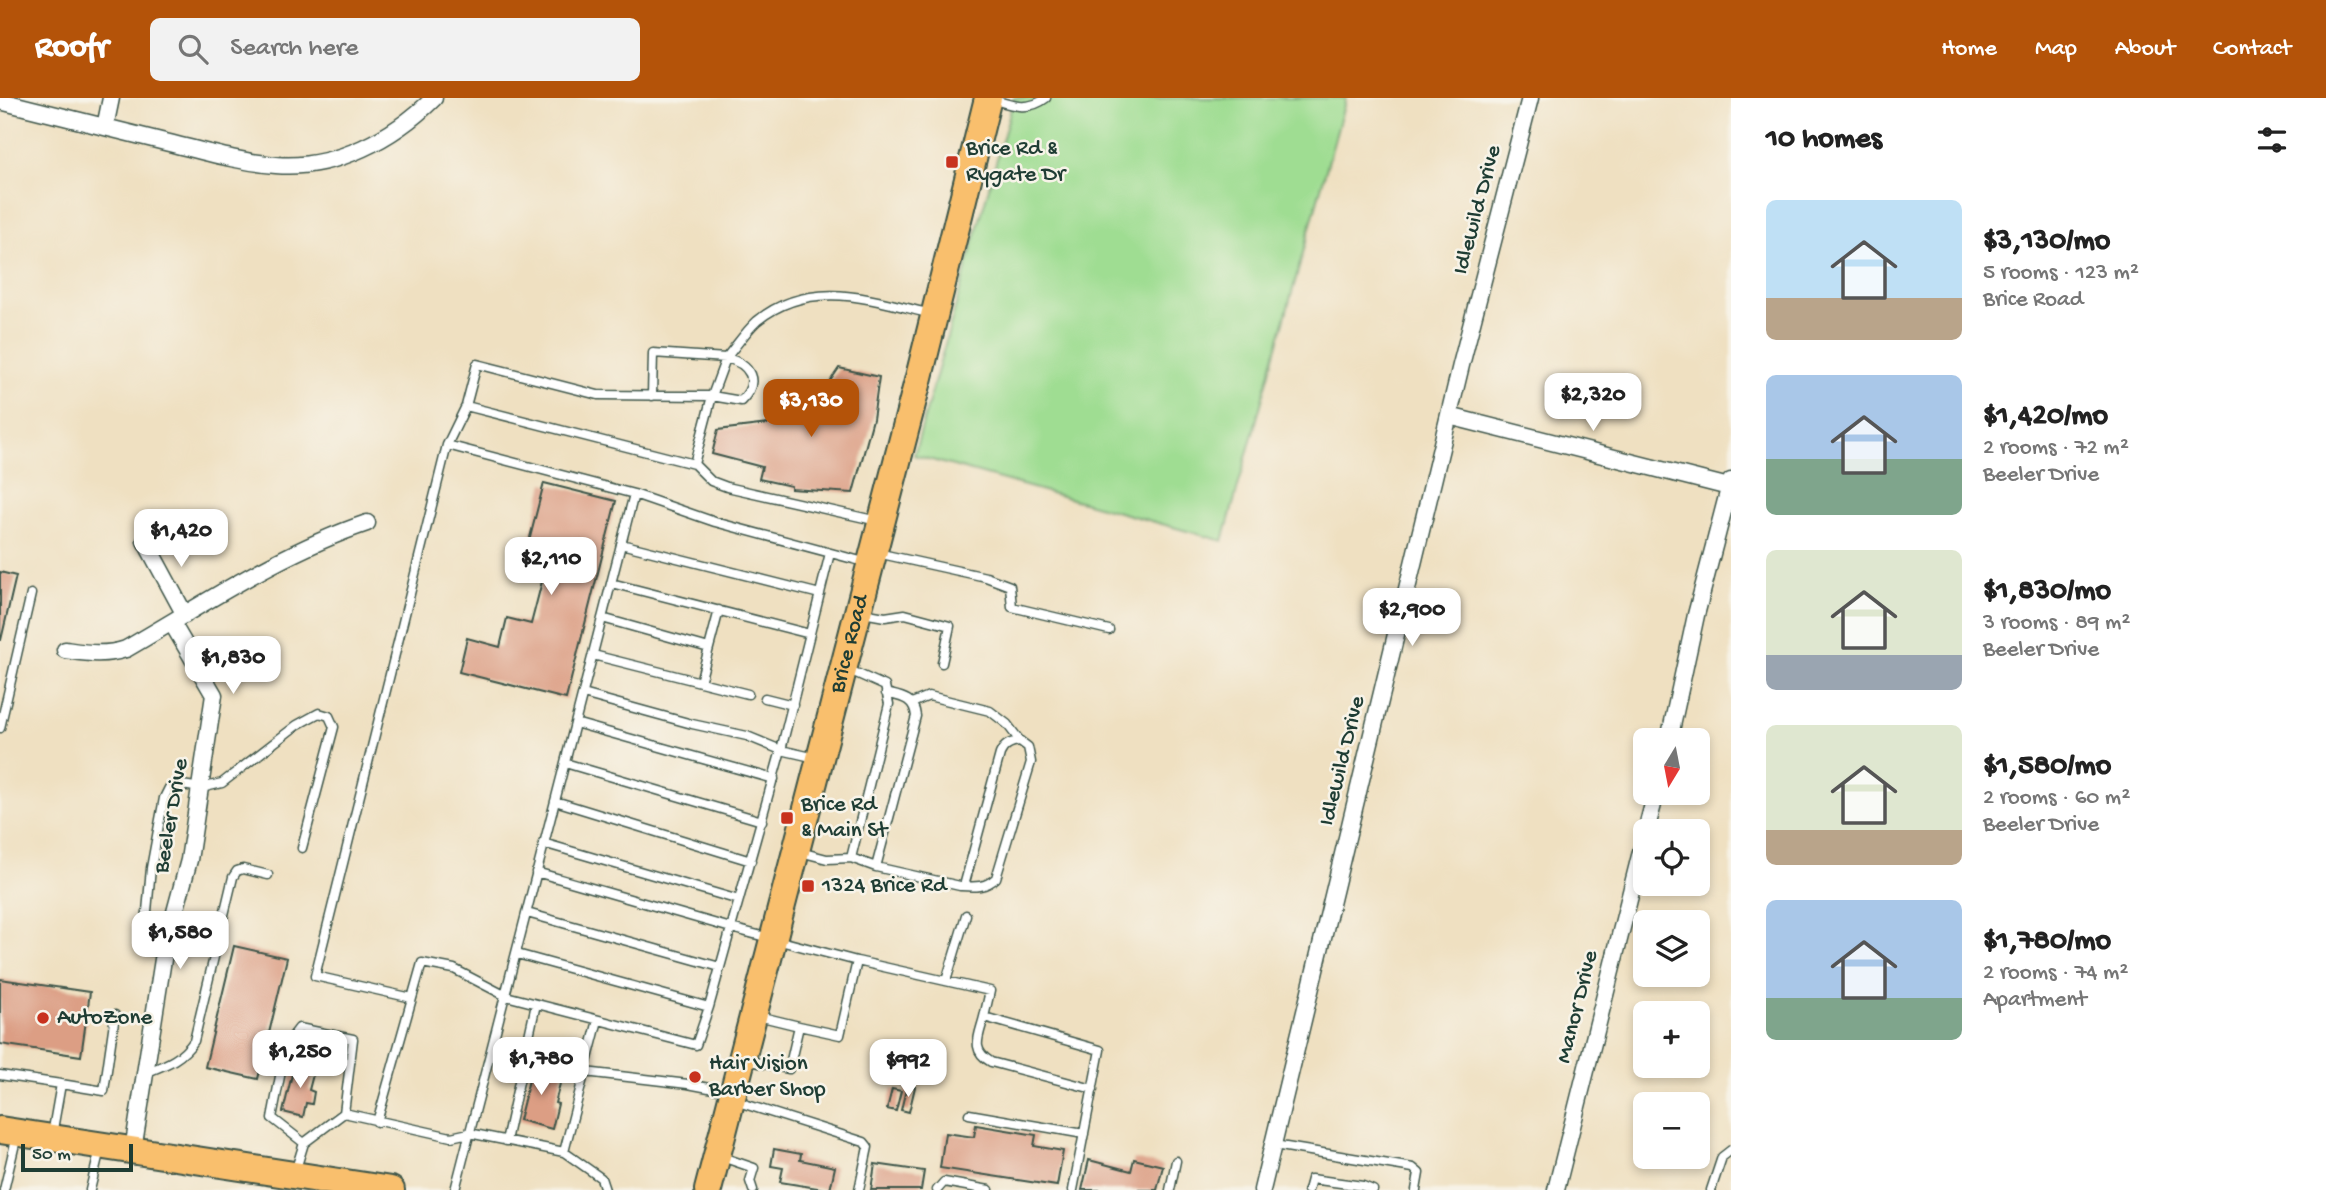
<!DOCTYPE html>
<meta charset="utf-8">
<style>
body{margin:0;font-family:"Gochi Hand",sans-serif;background:#f2f2f2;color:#222;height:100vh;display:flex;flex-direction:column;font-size:26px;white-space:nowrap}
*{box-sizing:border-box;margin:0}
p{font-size:23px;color:#767676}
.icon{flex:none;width:38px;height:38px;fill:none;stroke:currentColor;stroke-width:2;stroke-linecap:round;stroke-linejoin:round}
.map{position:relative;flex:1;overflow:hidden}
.drawer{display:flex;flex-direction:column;background:#fff;width:595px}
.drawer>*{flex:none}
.needle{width:46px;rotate:190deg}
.buttons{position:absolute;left:1633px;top:630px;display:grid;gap:14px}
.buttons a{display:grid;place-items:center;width:77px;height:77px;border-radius:10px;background:#fff;box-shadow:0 4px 10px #0003;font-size:35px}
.scale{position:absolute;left:21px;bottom:18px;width:112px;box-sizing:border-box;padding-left:7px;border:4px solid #1f3d34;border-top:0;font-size:19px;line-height:24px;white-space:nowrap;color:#1f3d34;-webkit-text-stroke:5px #f7f3e8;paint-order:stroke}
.price{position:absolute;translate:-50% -60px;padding:0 16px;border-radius:14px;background:#fff;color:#222;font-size:23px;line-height:46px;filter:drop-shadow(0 2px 4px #0008)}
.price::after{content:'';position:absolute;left:50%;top:42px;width:21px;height:16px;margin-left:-10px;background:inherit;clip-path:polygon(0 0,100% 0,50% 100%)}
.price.selected{background:#b45309;color:#fff}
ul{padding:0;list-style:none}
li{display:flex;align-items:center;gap:21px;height:175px;padding:0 35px}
li span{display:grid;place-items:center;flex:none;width:196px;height:140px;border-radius:10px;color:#555}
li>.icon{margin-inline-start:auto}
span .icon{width:84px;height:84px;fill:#fffc;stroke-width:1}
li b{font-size:30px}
h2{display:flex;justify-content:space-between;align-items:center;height:84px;padding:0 35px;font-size:30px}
header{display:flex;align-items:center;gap:42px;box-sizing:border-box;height:98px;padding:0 35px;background:#b45309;color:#fff}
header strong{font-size:33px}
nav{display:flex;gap:38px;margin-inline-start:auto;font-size:24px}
.search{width:490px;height:63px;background:#f2f2f2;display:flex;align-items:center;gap:18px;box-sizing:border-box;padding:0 24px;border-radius:10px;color:#767676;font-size:26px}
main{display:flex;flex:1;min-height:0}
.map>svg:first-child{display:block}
.green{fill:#9fdd92;stroke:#5f8d63;stroke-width:2}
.building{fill:#dc9e84}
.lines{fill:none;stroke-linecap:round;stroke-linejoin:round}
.service-casing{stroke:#3e5549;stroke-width:11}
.minor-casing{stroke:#3e5549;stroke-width:19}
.primary-casing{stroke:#3e5549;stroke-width:30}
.service{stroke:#fff;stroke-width:8}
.minor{stroke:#fff;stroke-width:16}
.primary{stroke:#f9bf6d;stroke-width:26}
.poi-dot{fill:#c8321e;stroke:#f7f3e8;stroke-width:2.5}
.labels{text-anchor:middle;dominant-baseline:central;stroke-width:5;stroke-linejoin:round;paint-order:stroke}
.poi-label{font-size:23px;fill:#1f3d34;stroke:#f7f3e8;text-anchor:start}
.street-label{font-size:23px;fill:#1f3d34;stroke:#f7f3e8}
</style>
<header>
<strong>Roofr</strong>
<div class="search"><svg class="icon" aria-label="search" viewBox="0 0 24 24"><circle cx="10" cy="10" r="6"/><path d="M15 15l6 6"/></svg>Search here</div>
<nav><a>Home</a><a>Map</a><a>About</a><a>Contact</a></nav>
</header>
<main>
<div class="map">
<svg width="1731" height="1092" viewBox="0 0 1731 1092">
<rect width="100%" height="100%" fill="#f7f3e8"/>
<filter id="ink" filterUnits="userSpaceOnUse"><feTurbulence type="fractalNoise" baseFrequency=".0143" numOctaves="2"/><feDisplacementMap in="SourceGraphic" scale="14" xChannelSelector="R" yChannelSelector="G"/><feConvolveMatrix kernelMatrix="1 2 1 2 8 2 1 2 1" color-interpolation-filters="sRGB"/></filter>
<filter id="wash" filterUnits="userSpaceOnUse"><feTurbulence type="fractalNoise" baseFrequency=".00686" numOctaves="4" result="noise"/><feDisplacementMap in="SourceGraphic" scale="28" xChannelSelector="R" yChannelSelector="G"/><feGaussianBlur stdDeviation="1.57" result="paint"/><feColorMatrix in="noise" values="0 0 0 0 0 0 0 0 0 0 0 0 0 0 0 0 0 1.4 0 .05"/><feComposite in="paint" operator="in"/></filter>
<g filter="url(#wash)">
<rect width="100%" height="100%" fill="#efe0c1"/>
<path class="green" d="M 1014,0 L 1346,0 L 1223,443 L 914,357 Z"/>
<g id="blocks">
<path class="building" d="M 839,270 L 879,279 L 873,321 L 853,395 L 791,391 L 791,388 L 759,381 L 762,369 L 712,356 L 718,332 L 768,326 L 772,314 L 812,322 L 813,308 Z
M 544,385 L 616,403 L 566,601 L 459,574 L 467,540 L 500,549 L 507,520 L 531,526 L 546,468 L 524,463 Z
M 0,474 L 16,478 L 1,542 L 0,542 Z
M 234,848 L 287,860 L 258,981 L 205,969 Z
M 0,881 L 90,894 L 81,958 L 0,946 Z
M 295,964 L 315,969 L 309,992 L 314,994 L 312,1006 L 306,1005 L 303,1019 L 283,1014 Z
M 533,966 L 563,974 L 555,1005 L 558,1006 L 552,1031 L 519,1022 Z
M 907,987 L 915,989 L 909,1014 L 901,1012 Z
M 892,991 L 901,993 L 896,1013 L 887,1011 Z
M 976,1027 L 1036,1037 L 1034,1048 L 1063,1053 L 1057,1088 L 940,1070 L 945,1035 L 974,1039 Z
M 774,1051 L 801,1056 L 800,1062 L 835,1069 L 830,1092 L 780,1084 L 783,1070 L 771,1068 Z
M 1134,1061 L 1163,1068 L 1157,1092 L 1082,1092 L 1089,1062 L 1131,1073 Z
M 875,1066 L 924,1073 L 921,1092 L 871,1092 Z"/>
</g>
</g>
<g filter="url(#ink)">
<use href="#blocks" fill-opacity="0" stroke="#3e5549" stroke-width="2"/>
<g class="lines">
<defs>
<path id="service" d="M 991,1 C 1011,7 1028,14 1046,0
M 726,260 C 750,266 761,283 741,303 L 712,298 Z
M 652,298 L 653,255 L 726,260 C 736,248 746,233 757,223 C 811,179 872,202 932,216
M 466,308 L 694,366 L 711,383 L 727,389 L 878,423
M 634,396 L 447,347 L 466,308 L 477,266 L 598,297 L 712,298 L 694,366
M 621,446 L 820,496
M 877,455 L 986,479 L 1010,488 L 1012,509 L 1109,532
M 611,485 L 810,536
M 863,515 L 885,519 L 905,516 L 950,528 L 942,565
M 602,520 L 709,550
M 593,557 L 748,596
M 700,584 L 719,512
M 583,596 L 692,626 L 747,638 L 781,652 L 731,830 L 857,863 L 990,893 L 984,919 L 1100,952 L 1073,1092
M 765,600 L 793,607
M 912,605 L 929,598 L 990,613 L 1007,626 L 1020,643
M 575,625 L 774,681
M 0,630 L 31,496
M 816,660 L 781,652 L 830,455
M 565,665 L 762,723
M 555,703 L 751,763
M 543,745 L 739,802
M 800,754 L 827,761 L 851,760 L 889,606 L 885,588 L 847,571
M 851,760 L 876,769 L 960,788 C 975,789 985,790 996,780 L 1031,664 L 1028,649 L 1020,643 C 1010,644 1004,647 1000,656 L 964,788
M 876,769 L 916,618 C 914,600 902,599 886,595
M 527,815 L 720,869
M 174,820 L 221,832
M 164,855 L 146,852 L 144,846 L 151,770 L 164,700 L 169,690 L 176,686 L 201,690 L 222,685 L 297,627 L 319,615 L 329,618 L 334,629 L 302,750
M 517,856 L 709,909 L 731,830 L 536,774
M 946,883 L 966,817
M 412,900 L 315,878 L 447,347
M 758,918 L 799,928
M 984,919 C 979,939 970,952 991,964 L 1093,991
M 745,962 L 789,971 L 799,928 L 840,937 L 857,863
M 585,974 L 688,986 L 730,994
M 145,975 C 165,967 181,962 194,943 L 233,779 L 237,773 L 243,771 L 268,777
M 0,977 L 61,986 L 52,1037
M 61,986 L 104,993 L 115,917
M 735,1003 L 864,1044 L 868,1049 L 859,1092
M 969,1016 L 1084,1036
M 377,1024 L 422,865 L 454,871 L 506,898 L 696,947 L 709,909
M 506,1043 L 536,906
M 304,1045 L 272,1020 L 286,947 L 299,930 L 353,941 L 344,1015
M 1274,1047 L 1413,1070 L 1419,1075 L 1416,1092
M 564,1054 L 598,922
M 719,1058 L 754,1070 L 750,1083 L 753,1092
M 295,1074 L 304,1045 L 344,1015 L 451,1039 L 469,1035 L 564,1054 L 601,1080 L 605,1092
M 4,1092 L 17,1037
M 90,1092 L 100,1051
M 455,1092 L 634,396 L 715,424 L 868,465
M 937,1092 L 944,1084 L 989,1092
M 1170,1092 L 1176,1063
M 1308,1092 L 1311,1081 L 1363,1088 L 1373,1092
M 1711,1092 L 1722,1059 L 1731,1052"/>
<path id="minor" d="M 0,3 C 54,16 107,30 161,43 C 199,52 238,64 276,67 C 335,72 394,40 434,0
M 105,29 L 111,0
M 1449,318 L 1729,389
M 145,443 L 185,517
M 65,552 C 87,555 104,558 126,551 C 204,506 281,454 367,425
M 1669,642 L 1696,517 L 1731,383
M 1646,733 L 1656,695
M 133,1052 L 164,855 L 189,762 L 214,597 L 172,525
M 1262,1092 L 1461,267 L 1530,0
M 1556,1092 L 1645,738"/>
<g id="primary">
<path d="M 0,1032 L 391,1092"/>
<path id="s1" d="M 708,1092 L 919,279 L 988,0"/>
</g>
</defs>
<use href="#service" class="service-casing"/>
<use href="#minor" class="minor-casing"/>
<use href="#primary" class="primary-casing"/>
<use href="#service" class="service"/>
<use href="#minor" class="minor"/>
<use href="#primary" class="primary"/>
</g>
</g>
<g class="poi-dot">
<rect x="945" y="57" width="14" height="14" rx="3.5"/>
<rect x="780" y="713" width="14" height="14" rx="3.5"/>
<rect x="801" y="781" width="14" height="14" rx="3.5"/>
<circle cx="43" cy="920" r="7"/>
<circle cx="695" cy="979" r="7"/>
</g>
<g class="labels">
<g class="poi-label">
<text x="966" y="51">Brice Rd &amp;<tspan x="966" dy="26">Rygate Dr</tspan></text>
<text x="801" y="707">Brice Rd<tspan x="801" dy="26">&amp; Main St</tspan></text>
<text x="822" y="788">1324 Brice Rd</text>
<text x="57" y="920">AutoZone</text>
<text x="709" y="966">Hair Vision<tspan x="709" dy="26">Barber Shop</tspan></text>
</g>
<g class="street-label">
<text transform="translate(1478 112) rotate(-75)">Idlewild Drive</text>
<text stroke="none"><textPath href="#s1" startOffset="564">Brice Road</textPath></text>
<text transform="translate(1343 663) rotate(-76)">Idlewild Drive</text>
<text transform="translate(172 718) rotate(-80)">Beeler Drive</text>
<text transform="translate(1578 909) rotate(-76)">Manor Drive</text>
</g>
</g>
</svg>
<div class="buttons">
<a><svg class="needle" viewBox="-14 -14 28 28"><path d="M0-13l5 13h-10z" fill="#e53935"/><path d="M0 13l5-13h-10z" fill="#767676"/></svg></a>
<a><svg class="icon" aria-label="locate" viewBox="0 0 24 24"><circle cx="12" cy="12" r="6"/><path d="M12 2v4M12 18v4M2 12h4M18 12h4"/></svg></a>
<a><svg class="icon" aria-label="layers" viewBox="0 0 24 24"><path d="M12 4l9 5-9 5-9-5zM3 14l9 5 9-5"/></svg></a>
<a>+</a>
<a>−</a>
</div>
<div class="scale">50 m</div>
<b class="price" style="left:1593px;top:335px">$2,320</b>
<b class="price selected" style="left:811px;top:341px">$3,130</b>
<b class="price" style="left:181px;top:471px">$1,420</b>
<b class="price" style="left:551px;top:499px">$2,110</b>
<b class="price" style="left:1412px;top:550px">$2,900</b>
<b class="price" style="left:233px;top:598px">$1,830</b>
<b class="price" style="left:180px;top:873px">$1,580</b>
<b class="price" style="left:300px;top:992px">$1,250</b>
<b class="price" style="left:541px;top:999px">$1,780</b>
<b class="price" style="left:908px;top:1001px">$992</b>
</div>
<section class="drawer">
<h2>10 homes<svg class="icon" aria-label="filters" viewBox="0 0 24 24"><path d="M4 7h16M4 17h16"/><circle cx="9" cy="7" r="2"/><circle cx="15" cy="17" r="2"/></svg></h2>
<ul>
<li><span style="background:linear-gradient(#bfe0f5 70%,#b9a48a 0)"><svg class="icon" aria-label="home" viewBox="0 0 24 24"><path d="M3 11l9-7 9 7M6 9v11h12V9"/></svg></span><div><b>$3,130/mo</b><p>5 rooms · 123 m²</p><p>Brice Road</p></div></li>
<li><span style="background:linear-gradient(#a9c7e8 60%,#7fa58c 0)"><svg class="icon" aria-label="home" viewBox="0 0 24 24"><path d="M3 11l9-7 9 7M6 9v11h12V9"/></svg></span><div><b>$1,420/mo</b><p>2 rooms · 72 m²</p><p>Beeler Drive</p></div></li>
<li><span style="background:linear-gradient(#dfe7d0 75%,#9aa5b1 0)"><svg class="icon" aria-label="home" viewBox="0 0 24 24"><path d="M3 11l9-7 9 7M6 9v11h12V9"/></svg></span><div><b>$1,830/mo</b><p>3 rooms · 89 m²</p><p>Beeler Drive</p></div></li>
<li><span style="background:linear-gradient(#dfe7d0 75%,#b9a48a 0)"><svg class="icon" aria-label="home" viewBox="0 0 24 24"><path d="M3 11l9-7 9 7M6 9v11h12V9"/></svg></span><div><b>$1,580/mo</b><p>2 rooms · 60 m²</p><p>Beeler Drive</p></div></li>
<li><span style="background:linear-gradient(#a9c7e8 70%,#7fa58c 0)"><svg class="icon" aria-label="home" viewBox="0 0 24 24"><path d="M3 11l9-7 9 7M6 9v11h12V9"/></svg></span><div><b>$1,780/mo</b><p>2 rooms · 74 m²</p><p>Apartment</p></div></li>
</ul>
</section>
</main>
